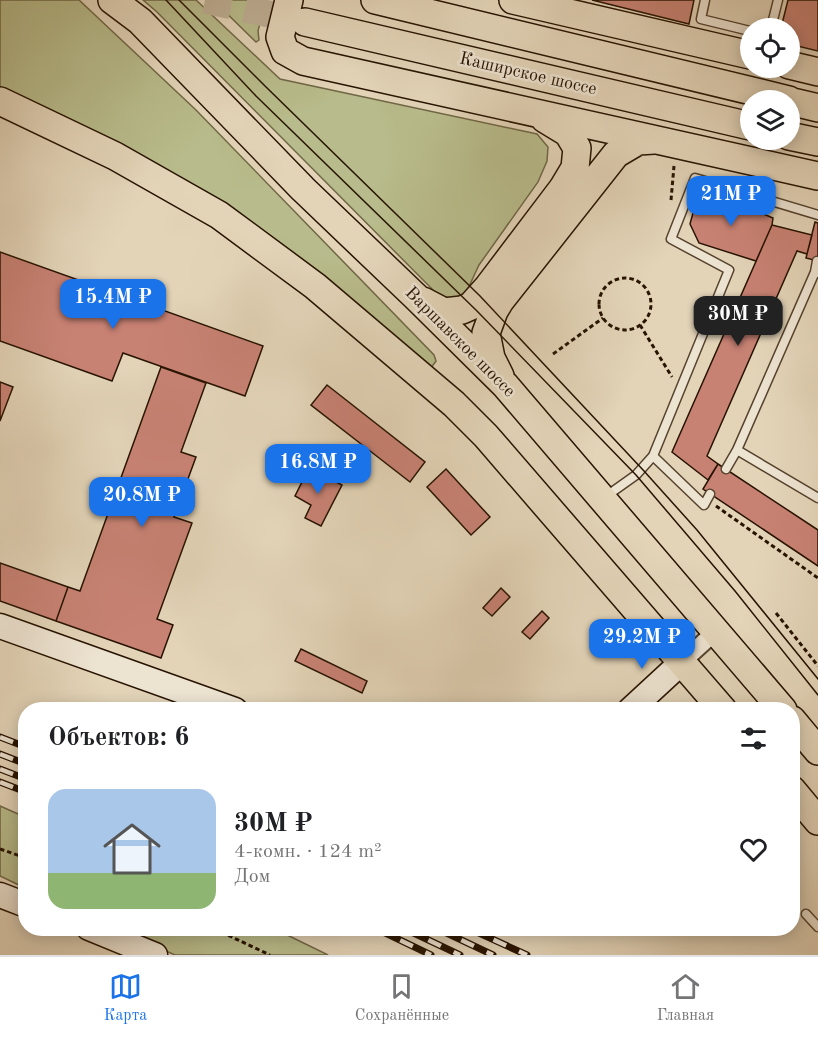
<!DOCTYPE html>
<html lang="ru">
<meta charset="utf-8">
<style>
body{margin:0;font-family:"Old Standard TT",serif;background:#f6f6f6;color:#202124;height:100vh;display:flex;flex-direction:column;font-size:22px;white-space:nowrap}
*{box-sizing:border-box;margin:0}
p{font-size:20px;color:#757577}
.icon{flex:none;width:33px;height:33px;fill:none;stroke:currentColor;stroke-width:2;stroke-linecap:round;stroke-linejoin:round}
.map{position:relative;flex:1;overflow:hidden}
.details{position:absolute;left:18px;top:702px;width:782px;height:234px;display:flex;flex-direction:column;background:#fff;border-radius:24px;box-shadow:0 3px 15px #0003}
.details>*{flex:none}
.controls{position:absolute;left:740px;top:18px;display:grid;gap:12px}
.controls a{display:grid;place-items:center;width:60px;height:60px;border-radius:50%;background:#fff;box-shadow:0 3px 15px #0003;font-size:30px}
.price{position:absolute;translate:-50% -51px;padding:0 14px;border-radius:12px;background:#1a73e8;color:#fff;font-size:20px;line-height:39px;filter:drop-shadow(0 2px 3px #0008)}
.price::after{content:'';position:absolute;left:50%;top:36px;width:18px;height:14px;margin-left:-9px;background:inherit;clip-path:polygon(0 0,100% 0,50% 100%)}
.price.current{background:#222;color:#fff}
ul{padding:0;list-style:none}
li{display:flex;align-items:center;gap:18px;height:150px;padding:0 30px}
li span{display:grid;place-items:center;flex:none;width:168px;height:120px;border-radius:18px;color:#555}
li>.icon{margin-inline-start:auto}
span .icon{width:72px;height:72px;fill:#fffc;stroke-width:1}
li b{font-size:26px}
h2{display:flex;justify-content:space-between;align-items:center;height:72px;padding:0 30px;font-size:26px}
.tabs{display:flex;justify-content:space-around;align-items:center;height:84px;border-top:2px solid #e0e0e0;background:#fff;font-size:16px;color:#757577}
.tabs a{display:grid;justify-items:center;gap:3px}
.tabs .current{color:#1a73e8}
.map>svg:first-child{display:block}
.green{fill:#b8bb8b;stroke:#706746;stroke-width:1.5}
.building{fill:#c88274;stroke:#271300;stroke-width:1.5}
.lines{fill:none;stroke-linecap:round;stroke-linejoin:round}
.primary-tunnel{stroke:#bdad93;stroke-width:27;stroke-dasharray:27 14;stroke-linecap:butt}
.lane-casing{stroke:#56432e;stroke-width:11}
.street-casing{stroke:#56432e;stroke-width:20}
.secondary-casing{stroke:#271300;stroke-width:27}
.primary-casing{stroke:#271300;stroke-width:30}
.path{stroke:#271300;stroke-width:3;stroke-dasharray:4.5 3;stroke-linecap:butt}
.lane{stroke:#ede3d1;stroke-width:8}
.street{stroke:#ede3d1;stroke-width:16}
.secondary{stroke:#ede3d1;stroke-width:24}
.primary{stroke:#e3d4b8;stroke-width:27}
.tram{stroke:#271300;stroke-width:1.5}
.rail-casing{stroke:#271300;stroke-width:7}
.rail{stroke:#ede3d1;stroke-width:4.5;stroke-dasharray:14;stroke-linecap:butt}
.labels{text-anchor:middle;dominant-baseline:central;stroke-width:5;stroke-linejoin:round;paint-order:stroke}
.street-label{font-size:18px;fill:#271300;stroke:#ede3d1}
</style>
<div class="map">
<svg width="818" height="955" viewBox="0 0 818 955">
<rect width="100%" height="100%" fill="#e3d4b8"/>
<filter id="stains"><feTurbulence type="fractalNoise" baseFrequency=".00333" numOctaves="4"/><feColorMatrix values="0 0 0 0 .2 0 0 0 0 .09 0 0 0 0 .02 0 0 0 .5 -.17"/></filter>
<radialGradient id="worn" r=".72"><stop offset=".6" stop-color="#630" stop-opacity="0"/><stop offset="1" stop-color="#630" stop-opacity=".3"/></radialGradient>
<path class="green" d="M 0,0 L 79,0 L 196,110 L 434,355 L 436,361 L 431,368 L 308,270 L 0,91 Z
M 143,0 L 196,0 L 280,79 L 537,134 L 548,147 L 547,161 L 538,182 L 479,265 L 465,295 L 451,300 L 434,291 L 157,12 Z
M 213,0 L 266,0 L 258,31 L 259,40 L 256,42 Z
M 0,806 L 25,817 L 25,888 L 0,876 Z
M 116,929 L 275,929 L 328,955 L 175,955 Z"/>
<path class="building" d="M 592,0 L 694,0 L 689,24 Z
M 788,0 L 818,0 L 818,51 L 789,44 L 789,28 L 781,28 Z
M 714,195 L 721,196 L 773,218 L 772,225 L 756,261 L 699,243 L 690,224 L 693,213 L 699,203 Z
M 815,222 L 818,223 L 818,261 L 806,258 Z
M 772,225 L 812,235 L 807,254 L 797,251 L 707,456 L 718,464 L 708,480 L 672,452 Z
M 0,252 L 263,346 L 245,396 L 123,353 L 112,381 L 0,341 Z
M 161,367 L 206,383 L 181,452 L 196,457 L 174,517 L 192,523 L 157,619 L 173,625 L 161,658 L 56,621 L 68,587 L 80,591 Z
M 0,382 L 13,387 L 0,421 Z
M 327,385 L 425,462 L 410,482 L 311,405 Z
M 718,464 L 818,530 L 818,566 L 703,489 Z
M 309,468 L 342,485 L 321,526 L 305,518 L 311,505 L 295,496 Z
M 446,469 L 490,517 L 471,535 L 427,487 Z
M 0,563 L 68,587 L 56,621 L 0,601 Z
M 501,588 L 510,597 L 492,616 L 483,608 Z
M 542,611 L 549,618 L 530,639 L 522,632 Z
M 301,649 L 367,681 L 362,693 L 295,661 Z"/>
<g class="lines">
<path class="primary-tunnel" d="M 205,0 L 305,22"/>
<defs>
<path id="lane" d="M 705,0 L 701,19 L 750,31
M 771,28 L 778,0
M 815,272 L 817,261
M 818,273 L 815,272 L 737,450 L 818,498
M 653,456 L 704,505 L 710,494
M 726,469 L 737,450
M 605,497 L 636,475 L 653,456 L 729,270 L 671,239 L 695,178 L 818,215
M 806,914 L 818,927"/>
<path id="street" d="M 682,662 L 715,632"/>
<path id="secondary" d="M 0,626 L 235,710
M 630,710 L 682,662
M 0,895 L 26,905
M 89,928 L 155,955"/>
<path id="primary" d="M 112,0 L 140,21 L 303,189 L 416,297 L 505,385 L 783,710
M 289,0 L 280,37 L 285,51 L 303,61 L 818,176
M 375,0 L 789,100
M 513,0 L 750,55
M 305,22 L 750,126
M 789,65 L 818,72
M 0,101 L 115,156 L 219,215 L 315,286 L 454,404 L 486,436 L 723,710
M 789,101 L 818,108
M 789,136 L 818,142
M 423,301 L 444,312 L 462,310 L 471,306 L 488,287 L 563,188 L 575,168 L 577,148 L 568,133 L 545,119
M 500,376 L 491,358 L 486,333 L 494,311 L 500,301 L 616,154 L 638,141 L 654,140
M 792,720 L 818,751
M 792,790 L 818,821"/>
</defs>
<use href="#lane" class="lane-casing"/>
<use href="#street" class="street-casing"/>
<use href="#secondary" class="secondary-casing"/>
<use href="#primary" class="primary-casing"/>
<path class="path" d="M 671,200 L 674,166
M599 304a26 26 0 1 1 52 0a26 26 0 1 1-52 0Z
M 640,325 L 672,377
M 553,354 L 603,318
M 716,506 L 818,578
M 776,613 L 818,666
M 0,849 L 26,858
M 163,928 L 172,933 L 219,931 L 270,955"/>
<use href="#lane" class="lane"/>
<use href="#street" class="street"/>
<use href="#secondary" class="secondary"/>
<use href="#primary" class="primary"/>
<path class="tram" d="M 166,0 L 256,96 L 477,311 L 636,475 L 735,591 L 818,695
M 179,0 L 265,86 L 480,296 L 644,471 L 697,530 L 818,679"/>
<defs>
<path id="rail" d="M 0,737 L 26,747
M 0,754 L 26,764
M 0,769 L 26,779
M 0,782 L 26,792
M 375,928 L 431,955
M 403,928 L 460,955
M 436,928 L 493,955
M 468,928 L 527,955"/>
</defs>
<use href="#rail" class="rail-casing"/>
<use href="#rail" class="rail"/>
</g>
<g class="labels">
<g class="street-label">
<text transform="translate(528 74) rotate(13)">Каширское шоссе</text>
<text transform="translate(460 342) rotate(45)">Варшавское шоссе</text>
</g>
</g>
<rect width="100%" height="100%" filter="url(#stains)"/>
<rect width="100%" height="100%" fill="url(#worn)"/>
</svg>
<div class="controls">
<a><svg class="icon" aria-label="locate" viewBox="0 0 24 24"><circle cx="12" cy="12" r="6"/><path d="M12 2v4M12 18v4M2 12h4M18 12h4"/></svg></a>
<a><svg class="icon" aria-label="layers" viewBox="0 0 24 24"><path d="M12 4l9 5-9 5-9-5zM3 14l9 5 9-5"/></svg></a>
</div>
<b class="price" style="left:731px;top:227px">21M ₽</b>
<b class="price" style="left:113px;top:330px">15.4M ₽</b>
<b class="price current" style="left:738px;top:347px">30M ₽</b>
<b class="price" style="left:318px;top:495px">16.8M ₽</b>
<b class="price" style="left:142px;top:528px">20.8M ₽</b>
<b class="price" style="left:642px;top:670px">29.2M ₽</b>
<section class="details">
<h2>Объектов: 6<svg class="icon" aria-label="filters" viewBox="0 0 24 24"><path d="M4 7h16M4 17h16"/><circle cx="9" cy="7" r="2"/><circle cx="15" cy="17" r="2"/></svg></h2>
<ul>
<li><span style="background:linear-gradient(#a9c7e8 70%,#8fb573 0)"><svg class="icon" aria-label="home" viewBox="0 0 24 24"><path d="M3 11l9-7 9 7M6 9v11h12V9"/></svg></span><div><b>30M ₽</b><p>4-комн. · 124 m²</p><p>Дом</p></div><svg class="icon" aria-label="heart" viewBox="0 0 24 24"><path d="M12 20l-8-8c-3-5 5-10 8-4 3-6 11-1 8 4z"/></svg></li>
</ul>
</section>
</div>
<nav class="tabs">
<a class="current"><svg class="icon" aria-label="map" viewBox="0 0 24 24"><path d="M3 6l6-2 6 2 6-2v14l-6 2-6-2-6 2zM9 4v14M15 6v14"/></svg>Карта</a>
<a><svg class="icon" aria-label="saved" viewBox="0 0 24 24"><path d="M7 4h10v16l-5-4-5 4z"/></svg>Сохранённые</a>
<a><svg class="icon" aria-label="home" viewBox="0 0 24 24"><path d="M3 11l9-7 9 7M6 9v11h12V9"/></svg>Главная</a>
</nav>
